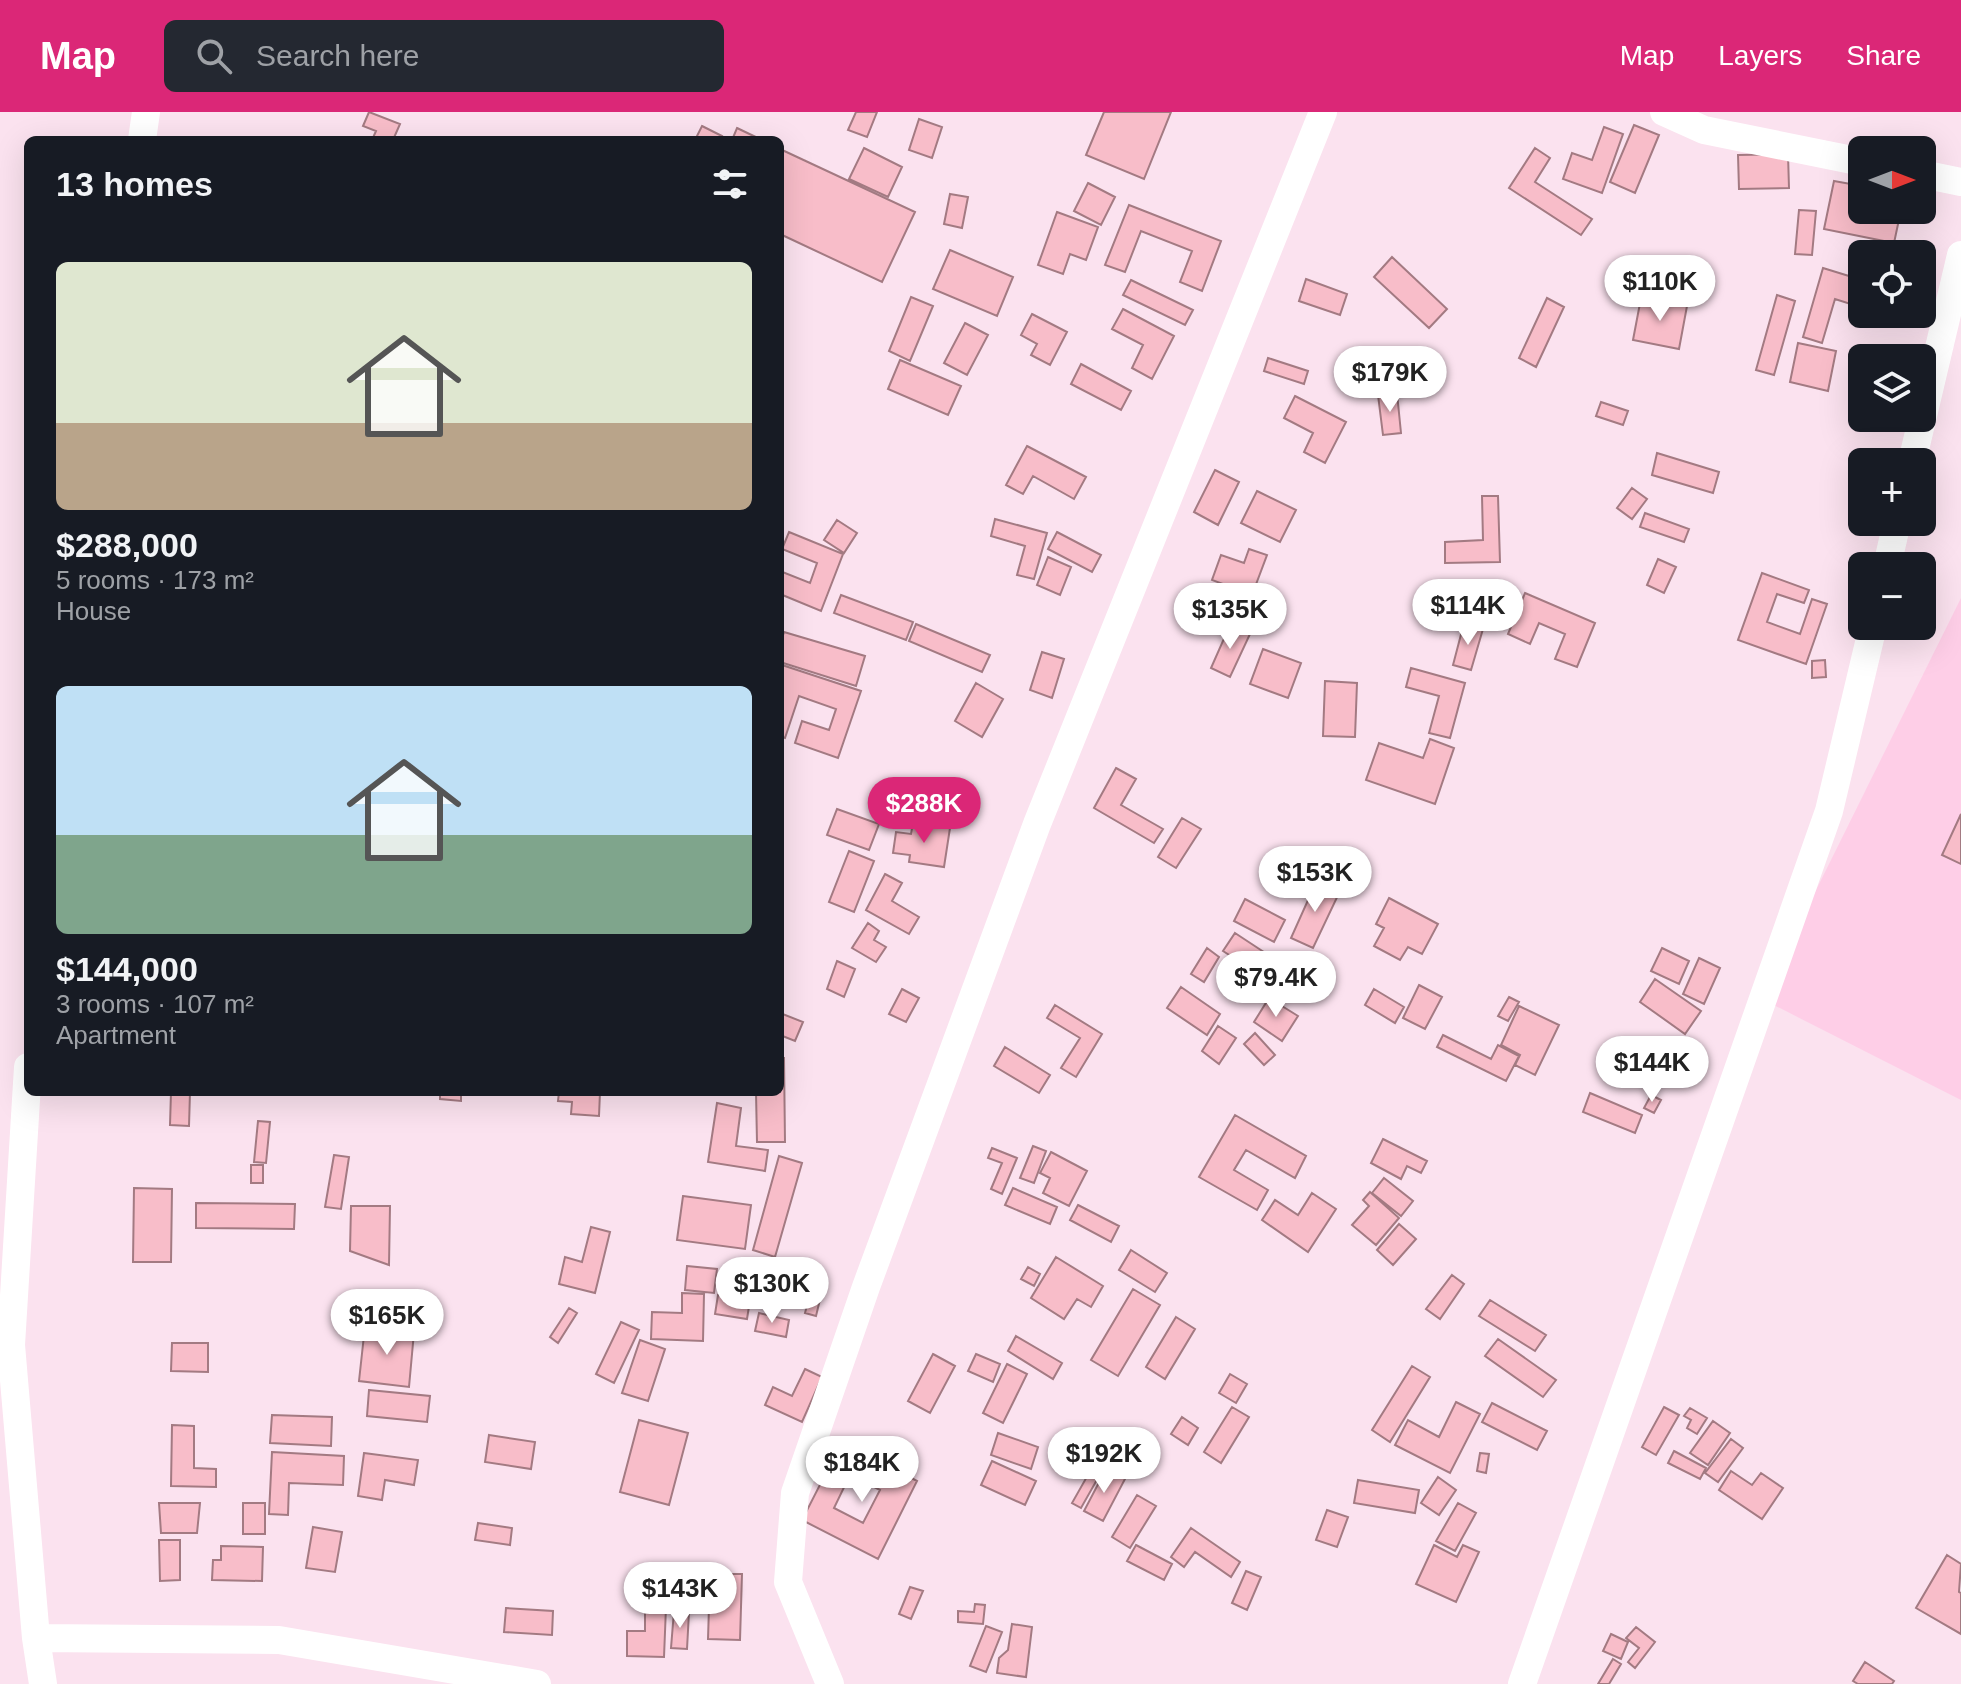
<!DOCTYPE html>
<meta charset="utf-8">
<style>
body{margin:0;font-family:Arial,sans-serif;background:#242831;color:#f1f3f6;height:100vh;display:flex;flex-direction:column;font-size:30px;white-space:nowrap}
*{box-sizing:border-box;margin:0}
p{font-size:26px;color:#9ea1a6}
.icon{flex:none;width:44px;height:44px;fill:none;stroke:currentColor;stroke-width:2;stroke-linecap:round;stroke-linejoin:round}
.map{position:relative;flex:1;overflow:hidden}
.details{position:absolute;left:24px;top:24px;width:760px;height:960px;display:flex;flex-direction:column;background:#171b24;border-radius:12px;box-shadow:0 8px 32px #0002}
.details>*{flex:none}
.needle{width:52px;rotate:90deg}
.tools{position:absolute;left:1848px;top:24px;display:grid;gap:16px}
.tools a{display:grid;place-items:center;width:88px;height:88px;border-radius:12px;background:#171b24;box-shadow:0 8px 32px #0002;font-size:40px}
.price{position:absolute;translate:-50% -68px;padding:0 18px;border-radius:28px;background:#fff;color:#222;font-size:26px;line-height:52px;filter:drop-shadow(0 2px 4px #0008)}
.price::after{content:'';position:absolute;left:50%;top:48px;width:24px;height:18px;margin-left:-12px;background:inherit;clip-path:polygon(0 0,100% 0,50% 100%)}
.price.selected{background:#db2777;color:#fff}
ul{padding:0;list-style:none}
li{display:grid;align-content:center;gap:16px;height:424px;padding:0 32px}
li span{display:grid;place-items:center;height:248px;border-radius:12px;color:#555}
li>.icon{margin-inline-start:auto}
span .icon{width:144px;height:144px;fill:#fffc;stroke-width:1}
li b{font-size:34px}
h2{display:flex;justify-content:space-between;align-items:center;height:96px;padding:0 32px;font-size:34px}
header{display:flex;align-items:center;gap:48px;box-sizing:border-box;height:112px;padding:0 40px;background:#db2777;color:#fff}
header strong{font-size:38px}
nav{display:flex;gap:44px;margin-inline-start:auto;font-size:28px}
.search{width:560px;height:72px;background:#242831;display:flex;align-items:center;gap:20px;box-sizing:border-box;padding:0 28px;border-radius:12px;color:#9ea1a6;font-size:30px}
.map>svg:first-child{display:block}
.built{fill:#fecee7}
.building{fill:#f8bdc9;stroke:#a37a82;stroke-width:2}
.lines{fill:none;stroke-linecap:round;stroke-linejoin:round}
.street{stroke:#fff;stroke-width:28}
</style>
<header>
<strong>Map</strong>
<div class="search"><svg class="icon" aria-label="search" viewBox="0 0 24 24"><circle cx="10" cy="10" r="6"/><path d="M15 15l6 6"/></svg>Search here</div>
<nav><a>Map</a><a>Layers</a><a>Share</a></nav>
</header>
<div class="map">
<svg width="1961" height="1572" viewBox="0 0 1961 1572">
<rect width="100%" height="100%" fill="#fbe2ef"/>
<path class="built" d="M 1961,486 L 1961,988 L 1762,887 Z"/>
<path class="building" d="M 369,0 L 400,12 L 393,28 L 372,28 L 376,19 L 363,14 Z
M 856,0 L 877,0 L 867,25 L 848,18 Z
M 1104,0 L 1171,0 L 1144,67 L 1086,43 Z
M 919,7 L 942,15 L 932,46 L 909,38 Z
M 1634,13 L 1659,23 L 1635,81 L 1610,70 Z
M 702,14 L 722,24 L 720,28 L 695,28 Z
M 1604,15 L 1623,22 L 1602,81 L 1563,67 L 1572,41 L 1592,48 Z
M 737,16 L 762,28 L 732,28 Z
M 864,36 L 902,55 L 888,85 L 849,67 Z
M 1535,36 L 1550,46 L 1535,70 L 1592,107 L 1581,123 L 1509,76 Z
M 780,37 L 915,100 L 882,170 L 780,122 Z
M 1788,42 L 1789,76 L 1739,77 L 1738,43 Z
M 1834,69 L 1862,74 L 1862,98 L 1901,98 L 1894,131 L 1824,117 Z
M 1088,71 L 1115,85 L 1101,113 L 1074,99 Z
M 950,82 L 968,85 L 962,116 L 944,112 Z
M 1129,93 L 1221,129 L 1202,179 L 1180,170 L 1192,139 L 1141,119 L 1125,160 L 1105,153 Z
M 1799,98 L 1816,99 L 1812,143 L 1795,142 Z
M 1057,100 L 1098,115 L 1086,148 L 1070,142 L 1063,162 L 1038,153 Z
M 950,138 L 1013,165 L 997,204 L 933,177 Z
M 1392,145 L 1447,197 L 1429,216 L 1374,165 Z
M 1823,156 L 1862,168 L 1862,187 L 1860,195 L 1835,187 L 1822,231 L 1803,225 Z
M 1306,167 L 1347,182 L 1340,203 L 1299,189 Z
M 1131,168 L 1193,198 L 1185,213 L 1123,183 Z
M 1777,183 L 1795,189 L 1774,263 L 1756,258 Z
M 911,185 L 933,194 L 910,249 L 889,239 Z
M 1547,186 L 1564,195 L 1536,255 L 1519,246 Z
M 1641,186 L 1687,194 L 1679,237 L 1633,228 Z
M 1123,197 L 1174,224 L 1152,267 L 1132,256 L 1143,233 L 1112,217 Z
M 1032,202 L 1067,220 L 1050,253 L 1031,243 L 1037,232 L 1021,223 Z
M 965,211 L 988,223 L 967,263 L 944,251 Z
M 1798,231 L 1836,239 L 1828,279 L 1790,270 Z
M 1268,246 L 1308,259 L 1304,272 L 1264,259 Z
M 900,248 L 961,274 L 948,303 L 888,277 Z
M 1081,252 L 1131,279 L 1121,298 L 1071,272 Z
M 1397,281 L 1401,321 L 1383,323 L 1378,283 Z
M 1295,284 L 1346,310 L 1325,351 L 1304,340 L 1313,321 L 1284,306 Z
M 1601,290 L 1628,299 L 1623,313 L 1596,304 Z
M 1027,334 L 1086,365 L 1074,387 L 1033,364 L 1023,382 L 1006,373 Z
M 1657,341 L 1719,360 L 1713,381 L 1652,363 Z
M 1215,358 L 1239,370 L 1218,413 L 1194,400 Z
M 1632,376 L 1647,387 L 1632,407 L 1617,396 Z
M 1257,379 L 1296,398 L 1280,430 L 1241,411 Z
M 1482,384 L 1498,384 L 1500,450 L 1445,451 L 1445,430 L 1483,428 Z
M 1645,401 L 1689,417 L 1684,430 L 1640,415 Z
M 995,407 L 1047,421 L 1034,467 L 1017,463 L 1025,434 L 991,424 Z
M 837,408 L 857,421 L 844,441 L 824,428 Z
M 789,420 L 843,442 L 821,499 L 780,482 L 780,459 L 810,471 L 817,451 L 782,437 Z
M 1057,420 L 1101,443 L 1092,460 L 1048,437 Z
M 1249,437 L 1267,443 L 1252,483 L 1212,468 L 1221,443 L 1244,451 Z
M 1048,445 L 1071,455 L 1060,483 L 1037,473 Z
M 1658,447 L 1676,455 L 1664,481 L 1647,473 Z
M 1762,461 L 1809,478 L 1804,491 L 1777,482 L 1767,510 L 1800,522 L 1812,487 L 1827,492 L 1806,552 L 1738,528 Z
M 1525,481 L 1595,511 L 1577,555 L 1555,547 L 1565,522 L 1539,511 L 1530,532 L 1508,522 Z
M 841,483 L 913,510 L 906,528 L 834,501 Z
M 1464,511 L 1483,517 L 1471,558 L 1453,553 Z
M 916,512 L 990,543 L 982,560 L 909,529 Z
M 1230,513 L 1250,522 L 1230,565 L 1211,556 Z
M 784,520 L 865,544 L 856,574 L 780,550 L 780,533 Z
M 1263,537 L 1301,551 L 1288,586 L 1250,572 Z
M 1042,540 L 1064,547 L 1052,586 L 1030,578 Z
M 1825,548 L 1826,565 L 1812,566 L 1812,549 Z
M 782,553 L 861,579 L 838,646 L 795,631 L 802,609 L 829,618 L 836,597 L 799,584 L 785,626 L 780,624 L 780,560 Z
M 1411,556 L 1465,571 L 1450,626 L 1429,621 L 1439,584 L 1406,575 Z
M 1325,569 L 1357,571 L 1355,625 L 1323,624 Z
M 976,571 L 1003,587 L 982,625 L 955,609 Z
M 1430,627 L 1454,636 L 1435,692 L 1366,668 L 1379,631 L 1423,646 Z
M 1116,656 L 1136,667 L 1121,693 L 1163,717 L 1154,731 L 1094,696 Z
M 922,668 L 968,688 L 956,715 L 910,695 Z
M 837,697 L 879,712 L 869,738 L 827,723 Z
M 1961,702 L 1961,752 L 1942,743 Z
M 1182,706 L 1201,717 L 1176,756 L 1158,745 Z
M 913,711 L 950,716 L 944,755 L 909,750 L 910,743 L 893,741 L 896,720 L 911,722 Z
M 849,739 L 874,749 L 854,800 L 829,790 Z
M 885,762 L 902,771 L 892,789 L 919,805 L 909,822 L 866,798 Z
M 1317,768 L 1340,779 L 1313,836 L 1291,826 Z
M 1389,786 L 1438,812 L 1422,842 L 1408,835 L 1400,848 L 1374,834 L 1384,816 L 1376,812 Z
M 1245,787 L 1285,808 L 1274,830 L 1234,809 Z
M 868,811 L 879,819 L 874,828 L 886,835 L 876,850 L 852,836 Z
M 1235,821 L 1273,846 L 1262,864 L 1223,839 Z
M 1207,836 L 1219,845 L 1204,870 L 1191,862 Z
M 1662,836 L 1689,849 L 1679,872 L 1651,859 Z
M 1699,846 L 1720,856 L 1704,892 L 1683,882 Z
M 837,849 L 855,857 L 844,885 L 827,877 Z
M 1655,867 L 1701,899 L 1685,922 L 1640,890 Z
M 1419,873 L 1442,885 L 1425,917 L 1403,906 Z
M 1181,875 L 1220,902 L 1207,923 L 1167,896 Z
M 902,877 L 919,886 L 906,910 L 889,902 Z
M 1374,877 L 1404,895 L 1395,911 L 1365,893 Z
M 1509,885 L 1519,890 L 1508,909 L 1498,904 Z
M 1269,886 L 1298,904 L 1282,929 L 1254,910 Z
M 1055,893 L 1102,922 L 1076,965 L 1061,956 L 1080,926 L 1047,906 Z
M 1519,894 L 1559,913 L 1535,963 L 1515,953 L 1520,943 L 1501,933 Z
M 780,901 L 803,910 L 795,929 L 780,923 Z
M 1218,914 L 1236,926 L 1219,952 L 1202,939 Z
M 1255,921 L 1275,943 L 1264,953 L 1244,932 Z
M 1443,923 L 1491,947 L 1498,933 L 1519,944 L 1506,969 L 1437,935 Z
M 1005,935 L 1050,963 L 1039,981 L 994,954 Z
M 1609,945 L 1623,956 L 1615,967 L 1600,956 Z
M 1641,945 L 1670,960 L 1663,973 L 1634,957 Z
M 780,946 L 784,946 L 785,1030 L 757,1030 L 756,980 L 780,980 Z
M 171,980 L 190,980 L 189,1014 L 170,1013 Z
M 440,980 L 461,980 L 461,989 L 440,987 Z
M 559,980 L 600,980 L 599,1004 L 571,1002 L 572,990 L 558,989 Z
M 1590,981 L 1642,1003 L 1635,1021 L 1583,1000 Z
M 1651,983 L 1661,988 L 1654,1001 L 1644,996 Z
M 717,991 L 741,996 L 736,1034 L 768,1038 L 765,1059 L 708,1050 Z
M 1235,1003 L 1306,1044 L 1295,1066 L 1246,1038 L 1234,1058 L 1268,1078 L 1257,1098 L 1199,1065 Z
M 258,1009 L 270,1010 L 266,1051 L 254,1050 Z
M 1383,1027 L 1427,1049 L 1421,1061 L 1407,1054 L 1401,1067 L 1371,1051 Z
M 1033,1034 L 1046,1039 L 1034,1071 L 1020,1066 Z
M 992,1036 L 1017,1046 L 1002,1082 L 991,1077 L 1002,1051 L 988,1046 Z
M 1051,1040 L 1087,1059 L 1069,1094 L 1043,1081 L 1050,1066 L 1040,1061 Z
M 334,1043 L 349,1045 L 341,1097 L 325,1095 Z
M 779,1044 L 802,1051 L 775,1145 L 753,1138 Z
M 251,1053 L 263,1053 L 263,1071 L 251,1071 Z
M 1384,1066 L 1413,1089 L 1401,1104 L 1372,1081 Z
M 134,1076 L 172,1077 L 171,1150 L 133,1150 Z
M 1013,1076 L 1057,1095 L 1050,1112 L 1005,1093 Z
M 1370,1080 L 1399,1106 L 1376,1133 L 1352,1113 L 1369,1094 L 1363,1088 Z
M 1312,1081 L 1336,1097 L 1308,1140 L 1262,1108 L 1275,1088 L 1298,1103 Z
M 683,1084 L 751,1093 L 745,1137 L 677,1128 Z
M 196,1091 L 295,1092 L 294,1117 L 196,1116 Z
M 1078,1093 L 1119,1114 L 1111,1130 L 1070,1108 Z
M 351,1094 L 390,1094 L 389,1153 L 350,1139 Z
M 1399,1112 L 1416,1127 L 1393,1153 L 1377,1138 Z
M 591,1115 L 610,1120 L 595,1181 L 559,1172 L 565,1145 L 582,1150 Z
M 1131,1138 L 1167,1161 L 1155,1180 L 1119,1158 Z
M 1056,1145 L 1103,1174 L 1091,1195 L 1077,1187 L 1064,1207 L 1031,1186 Z
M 687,1154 L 717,1157 L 714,1181 L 685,1178 Z
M 1028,1155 L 1040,1162 L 1034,1174 L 1021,1167 Z
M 805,1162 L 825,1167 L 816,1204 L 805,1201 L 810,1182 L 800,1179 Z
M 1452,1163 L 1464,1172 L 1440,1207 L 1426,1197 Z
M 1133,1177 L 1160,1193 L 1118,1264 L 1091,1248 Z
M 682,1181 L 704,1182 L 703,1229 L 651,1227 L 652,1200 L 682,1201 Z
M 718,1183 L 750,1188 L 747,1207 L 715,1202 Z
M 1490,1188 L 1546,1223 L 1535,1239 L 1479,1204 Z
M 569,1196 L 577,1201 L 558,1231 L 550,1225 Z
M 759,1201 L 789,1208 L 786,1225 L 755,1219 Z
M 1176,1205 L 1195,1217 L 1165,1267 L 1146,1255 Z
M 621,1210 L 639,1218 L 614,1271 L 596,1262 Z
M 365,1214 L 414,1220 L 409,1275 L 359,1269 Z
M 1016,1224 L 1062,1251 L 1053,1267 L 1008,1239 Z
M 1498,1227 L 1556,1268 L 1543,1285 L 1485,1244 Z
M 640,1228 L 665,1237 L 648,1289 L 622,1281 Z
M 172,1231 L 208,1231 L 208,1260 L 171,1259 Z
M 933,1242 L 955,1254 L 930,1301 L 908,1289 Z
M 976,1242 L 1000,1252 L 993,1270 L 968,1259 Z
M 1007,1252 L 1027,1262 L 1003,1311 L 983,1301 Z
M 1412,1254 L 1430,1265 L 1390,1330 L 1372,1318 Z
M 805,1257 L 822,1265 L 802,1310 L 765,1293 L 773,1275 L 792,1284 Z
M 1230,1262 L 1247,1272 L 1236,1291 L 1219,1281 Z
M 369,1278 L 430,1284 L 427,1310 L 367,1304 Z
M 1456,1290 L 1480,1302 L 1450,1361 L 1395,1333 L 1408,1308 L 1439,1325 Z
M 1492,1291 L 1547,1319 L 1537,1338 L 1482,1310 Z
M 1232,1295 L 1249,1305 L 1221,1351 L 1204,1340 Z
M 1664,1295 L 1679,1303 L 1656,1343 L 1642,1335 Z
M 1690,1296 L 1707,1306 L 1697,1322 L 1687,1316 L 1691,1308 L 1684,1304 Z
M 272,1303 L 332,1305 L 331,1334 L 270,1331 Z
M 1182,1305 L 1198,1316 L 1188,1333 L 1171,1322 Z
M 639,1308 L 688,1321 L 669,1393 L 620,1380 Z
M 1713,1309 L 1730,1321 L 1708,1353 L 1690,1341 Z
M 172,1313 L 194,1314 L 194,1356 L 216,1357 L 216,1375 L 171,1374 Z
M 998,1321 L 1038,1335 L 1031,1357 L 991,1343 Z
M 489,1323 L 535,1330 L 531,1357 L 485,1350 Z
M 1731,1327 L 1743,1336 L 1718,1370 L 1705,1361 Z
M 856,1336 L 917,1369 L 878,1447 L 802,1408 L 829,1355 L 849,1365 L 834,1396 L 863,1411 L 880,1378 L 844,1359 Z
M 1674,1339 L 1706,1356 L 1700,1367 L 1668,1351 Z
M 272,1340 L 344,1344 L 343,1373 L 289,1371 L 288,1403 L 269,1402 Z
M 364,1341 L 418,1348 L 414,1373 L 385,1368 L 382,1388 L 358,1384 Z
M 1480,1341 L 1489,1342 L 1486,1361 L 1477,1359 Z
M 992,1349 L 1036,1369 L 1025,1393 L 981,1373 Z
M 1106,1357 L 1125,1367 L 1103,1409 L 1084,1399 Z
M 1731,1359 L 1752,1373 L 1761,1361 L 1783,1376 L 1762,1407 L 1719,1378 Z
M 1089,1361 L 1098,1366 L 1081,1396 L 1072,1391 Z
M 1438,1365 L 1456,1378 L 1439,1403 L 1421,1391 Z
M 1358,1368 L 1419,1378 L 1415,1401 L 1354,1391 Z
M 1137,1383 L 1156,1394 L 1130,1436 L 1112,1425 Z
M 159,1391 L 200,1391 L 197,1421 L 161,1421 Z
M 243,1391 L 265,1391 L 265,1422 L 243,1422 Z
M 1458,1391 L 1476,1401 L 1455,1439 L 1436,1429 Z
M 1327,1398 L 1348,1405 L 1337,1435 L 1316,1428 Z
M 478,1411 L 512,1416 L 510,1433 L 475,1428 Z
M 313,1415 L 342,1420 L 335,1460 L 306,1456 Z
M 1191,1416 L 1240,1450 L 1231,1465 L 1195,1440 L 1184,1455 L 1171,1445 Z
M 159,1428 L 180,1428 L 180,1468 L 160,1469 Z
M 1136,1433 L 1172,1452 L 1164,1468 L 1127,1449 Z
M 1434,1433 L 1457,1445 L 1463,1433 L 1479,1440 L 1456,1490 L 1416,1472 Z
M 221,1434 L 263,1435 L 262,1469 L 212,1468 L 213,1448 L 221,1448 Z
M 1947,1443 L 1961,1452 L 1959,1480 L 1961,1481 L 1961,1522 L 1916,1496 Z
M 1246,1459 L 1261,1465 L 1247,1498 L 1232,1491 Z
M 710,1462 L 742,1462 L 740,1528 L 708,1527 Z
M 910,1475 L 923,1479 L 911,1507 L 899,1502 Z
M 975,1492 L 985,1493 L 983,1512 L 958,1510 L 958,1499 L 974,1500 Z
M 645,1493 L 666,1495 L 664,1545 L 627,1544 L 627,1519 L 645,1519 Z
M 506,1496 L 553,1499 L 552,1523 L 504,1520 Z
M 674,1499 L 689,1500 L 687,1537 L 671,1536 Z
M 1012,1512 L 1032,1515 L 1026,1565 L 997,1561 L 999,1546 L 1008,1538 Z
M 986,1514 L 1002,1520 L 986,1560 L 970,1554 Z
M 1636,1515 L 1655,1530 L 1635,1556 L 1628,1550 L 1639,1536 L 1626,1526 Z
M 1611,1522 L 1628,1530 L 1621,1547 L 1603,1539 Z
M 1613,1547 L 1621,1552 L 1609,1572 L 1598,1572 Z
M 1865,1550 L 1894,1569 L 1892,1572 L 1858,1572 L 1853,1569 Z"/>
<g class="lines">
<path class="street" d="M 1664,0 L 1704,18 L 1862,50
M 142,28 L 146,0
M 1922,62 L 1961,70
M 1912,350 L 1961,143
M 1887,454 L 1897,410
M 28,955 L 11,1233 L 36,1526 L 43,1572
M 36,1526 L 279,1528 L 537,1572
M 830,1572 L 788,1470 L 795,1381 L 866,1175 L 1037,712 L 1323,0
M 1522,1572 L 1829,699 L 1873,514"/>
</g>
</svg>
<div class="tools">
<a><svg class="needle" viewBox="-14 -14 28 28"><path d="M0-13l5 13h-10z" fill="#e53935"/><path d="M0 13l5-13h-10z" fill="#9ea1a6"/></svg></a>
<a><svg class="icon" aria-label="locate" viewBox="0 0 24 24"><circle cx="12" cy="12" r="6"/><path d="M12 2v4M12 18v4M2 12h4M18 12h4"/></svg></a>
<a><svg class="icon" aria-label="layers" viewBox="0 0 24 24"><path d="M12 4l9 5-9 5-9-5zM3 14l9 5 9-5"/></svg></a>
<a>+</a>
<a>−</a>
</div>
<b class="price" style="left:1660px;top:211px">$110K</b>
<b class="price" style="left:1390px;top:302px">$179K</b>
<b class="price" style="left:1468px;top:535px">$114K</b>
<b class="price" style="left:1230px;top:539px">$135K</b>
<b class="price selected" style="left:924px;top:733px">$288K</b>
<b class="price" style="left:1315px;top:802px">$153K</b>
<b class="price" style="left:1276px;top:907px">$79.4K</b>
<b class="price" style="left:1652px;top:992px">$144K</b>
<b class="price" style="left:772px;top:1213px">$130K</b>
<b class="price" style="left:387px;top:1245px">$165K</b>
<b class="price" style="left:1104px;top:1383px">$192K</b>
<b class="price" style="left:862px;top:1392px">$184K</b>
<b class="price" style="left:680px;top:1518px">$143K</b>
<section class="details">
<h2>13 homes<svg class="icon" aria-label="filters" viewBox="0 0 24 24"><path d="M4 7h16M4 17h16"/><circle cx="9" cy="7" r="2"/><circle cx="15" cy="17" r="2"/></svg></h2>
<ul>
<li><span style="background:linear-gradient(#dfe7d0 65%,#b9a48a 0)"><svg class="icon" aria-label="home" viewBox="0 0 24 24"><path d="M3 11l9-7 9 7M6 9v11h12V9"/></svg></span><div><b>$288,000</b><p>5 rooms · 173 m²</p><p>House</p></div></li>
<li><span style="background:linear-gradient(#bfe0f5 60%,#7fa58c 0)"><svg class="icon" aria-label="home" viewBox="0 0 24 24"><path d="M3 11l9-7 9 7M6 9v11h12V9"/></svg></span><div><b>$144,000</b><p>3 rooms · 107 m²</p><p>Apartment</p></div></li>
</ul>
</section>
</div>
